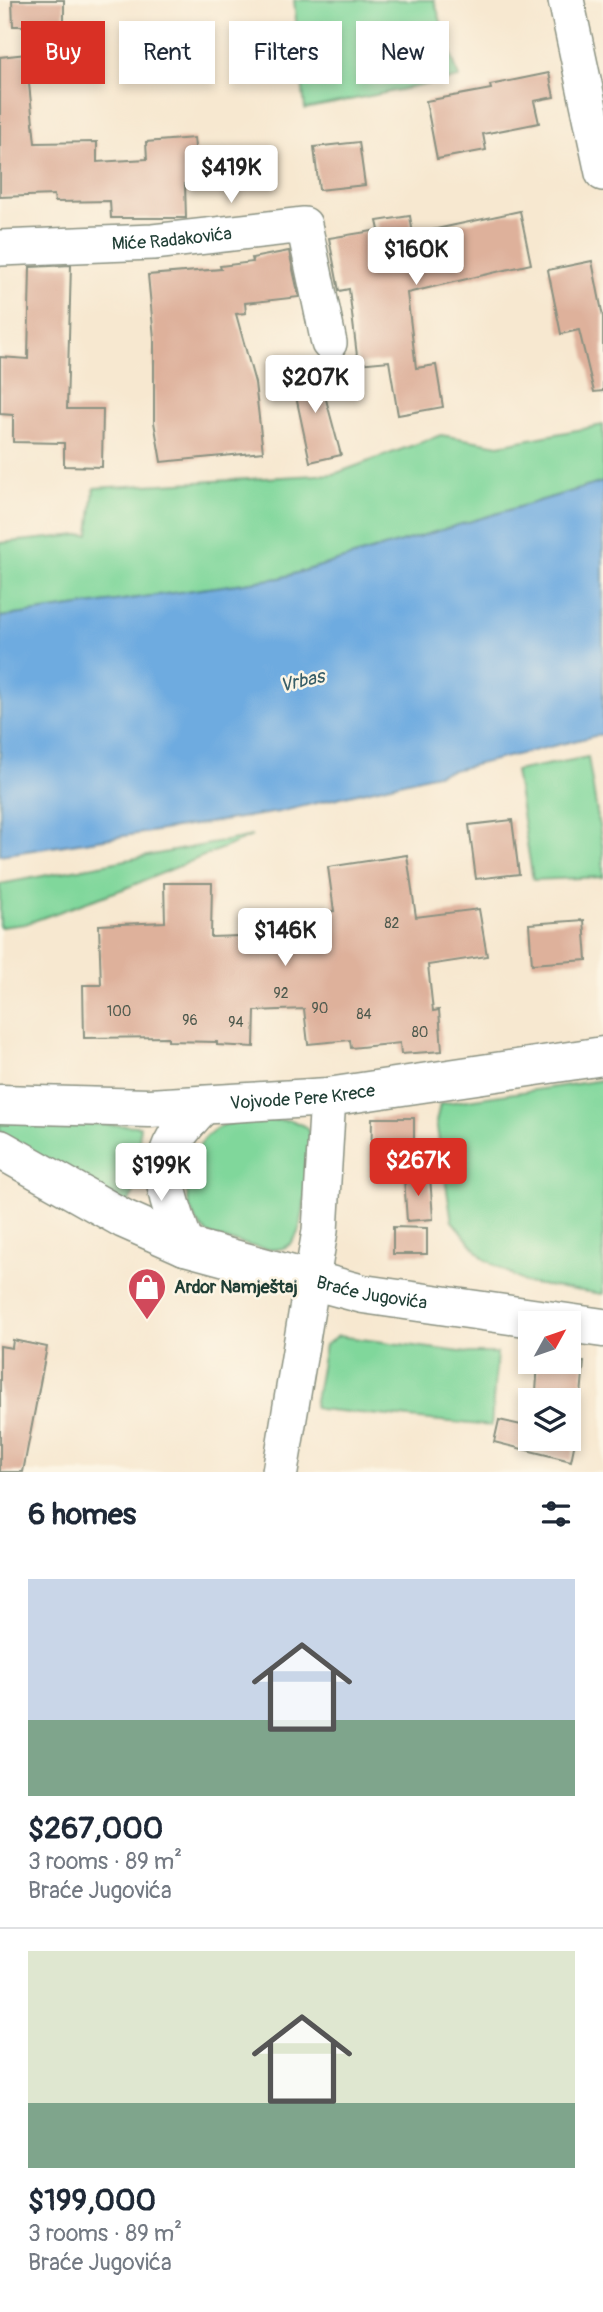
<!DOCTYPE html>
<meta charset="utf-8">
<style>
body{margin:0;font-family:Pangolin,sans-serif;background:#f6f6f7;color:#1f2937;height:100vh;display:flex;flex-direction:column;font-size:26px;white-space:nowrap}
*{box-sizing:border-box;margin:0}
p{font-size:23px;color:#747a83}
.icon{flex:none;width:38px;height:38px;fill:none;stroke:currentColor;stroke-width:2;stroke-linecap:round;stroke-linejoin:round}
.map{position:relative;height:1472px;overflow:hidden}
.sheet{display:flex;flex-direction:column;background:#fff;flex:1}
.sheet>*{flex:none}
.top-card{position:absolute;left:21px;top:21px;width:562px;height:63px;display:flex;gap:14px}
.needle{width:46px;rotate:50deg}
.fabs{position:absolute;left:518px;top:1311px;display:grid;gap:14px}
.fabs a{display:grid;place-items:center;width:63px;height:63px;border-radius:0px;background:#fff;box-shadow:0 4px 10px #0003;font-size:35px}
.price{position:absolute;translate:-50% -60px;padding:0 16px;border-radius:7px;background:#fff;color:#222;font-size:23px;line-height:46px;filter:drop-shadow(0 2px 4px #0008)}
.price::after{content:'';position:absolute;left:50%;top:42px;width:21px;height:16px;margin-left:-10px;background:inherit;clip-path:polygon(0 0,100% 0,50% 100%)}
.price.on{background:#d93025;color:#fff}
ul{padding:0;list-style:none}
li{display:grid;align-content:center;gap:14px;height:371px;padding:0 28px}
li+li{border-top:2px solid #e0e1e3}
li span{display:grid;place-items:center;height:217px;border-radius:0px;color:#555}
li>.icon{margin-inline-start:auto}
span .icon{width:126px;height:126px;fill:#fffc;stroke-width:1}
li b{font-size:30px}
h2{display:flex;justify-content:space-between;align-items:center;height:84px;padding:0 28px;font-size:30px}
.pill{padding:0 24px;border-radius:0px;background:#fff;box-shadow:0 4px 10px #0003;font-size:24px;line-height:63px}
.pill.on{background:#d93025;color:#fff}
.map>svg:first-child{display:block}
.green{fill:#80d79b;stroke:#508a68;stroke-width:2}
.water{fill:#6eabe0;stroke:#46748a;stroke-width:2}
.building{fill:#deb19b}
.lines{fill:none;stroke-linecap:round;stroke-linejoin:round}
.minor-casing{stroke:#8b9282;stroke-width:38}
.tertiary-casing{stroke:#8b9282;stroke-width:41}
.minor{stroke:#fff;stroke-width:35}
.tertiary{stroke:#fff;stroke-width:38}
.labels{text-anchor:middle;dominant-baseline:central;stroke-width:5;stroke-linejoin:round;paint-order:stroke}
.number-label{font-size:14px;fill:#4f5a4e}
.street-label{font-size:18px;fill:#1f3d34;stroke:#fcf5e5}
.poi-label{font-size:18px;font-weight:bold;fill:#1f3d34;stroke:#fcf5e5;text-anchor:start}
.water-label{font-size:19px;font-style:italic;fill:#375e68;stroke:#fcf5e5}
</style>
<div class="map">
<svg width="603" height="1472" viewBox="0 0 603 1472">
<rect width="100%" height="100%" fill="#fcf5e5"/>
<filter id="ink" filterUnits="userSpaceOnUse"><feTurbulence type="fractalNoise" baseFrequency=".0143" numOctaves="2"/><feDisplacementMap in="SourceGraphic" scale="14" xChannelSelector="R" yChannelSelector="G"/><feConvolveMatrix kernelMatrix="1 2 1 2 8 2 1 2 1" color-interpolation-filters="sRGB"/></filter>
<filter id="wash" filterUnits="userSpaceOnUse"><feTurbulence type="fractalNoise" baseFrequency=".00686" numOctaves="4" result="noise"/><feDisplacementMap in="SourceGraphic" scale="28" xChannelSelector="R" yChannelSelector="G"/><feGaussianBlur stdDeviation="1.57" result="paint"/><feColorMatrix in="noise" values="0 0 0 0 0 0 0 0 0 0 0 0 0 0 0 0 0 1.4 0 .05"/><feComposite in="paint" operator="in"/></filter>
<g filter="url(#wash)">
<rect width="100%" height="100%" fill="#f7e8d0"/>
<path class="green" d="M 294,0 L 434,0 L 459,78 L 305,109 Z
M 603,425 L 603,482 L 280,578 L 0,617 L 0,543 L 89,534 L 94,488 L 334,474 L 441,435 L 499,445 Z
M 588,757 L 603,850 L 603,877 L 533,880 L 515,771 Z
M 252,836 L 126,888 L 25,924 L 0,927 L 0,884 Z
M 603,1080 L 603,1294 L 526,1283 L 484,1259 L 452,1221 L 436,1122 L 440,1104 Z
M 0,1120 L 140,1126 L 137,1186 L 127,1205 L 0,1134 Z
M 291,1120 L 306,1127 C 318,1148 307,1181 304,1205 C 298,1254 283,1255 240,1243 C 231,1241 217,1239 209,1234 C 174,1210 184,1148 217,1128 C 236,1117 270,1121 291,1120 Z
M 338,1336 L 468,1353 L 497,1353 L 491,1426 L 318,1409 L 314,1406 L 325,1345 Z"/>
<path class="water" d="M 603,482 L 603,734 L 279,812 L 0,855 L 0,617 L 280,578 Z"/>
<g id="blocks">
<path class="building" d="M 12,0 L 64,0 L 64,26 L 13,26 Z
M 26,54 L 35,143 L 97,142 L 97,162 L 147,159 L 146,142 L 194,138 L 199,183 L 185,184 L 186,218 L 111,218 L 110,201 L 55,202 L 54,195 L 0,197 L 0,57 Z
M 549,73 L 554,97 L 534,101 L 539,123 L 483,134 L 486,150 L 437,159 L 426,101 L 491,89 L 490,85 Z
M 359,142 L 365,185 L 319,190 L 314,147 Z
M 520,211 L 531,264 L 407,293 L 416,368 L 436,365 L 443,407 L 398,415 L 389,361 L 358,364 L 349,289 L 339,291 L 329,238 L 379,230 L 377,221 L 410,216 L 413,234 Z
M 289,251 L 299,297 L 245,303 L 246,313 L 236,314 L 255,383 L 263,452 L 161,462 L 154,422 L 154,338 L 148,275 L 221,269 L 220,266 L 253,262 L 252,258 Z
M 592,261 L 603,317 L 603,391 L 594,392 L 579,330 L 561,334 L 548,270 Z
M 71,265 L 67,409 L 103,409 L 102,467 L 64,466 L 64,443 L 13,442 L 13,415 L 0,414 L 0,357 L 28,359 L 30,267 Z
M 317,366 L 341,455 L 310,462 L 291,373 Z
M 512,820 L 519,874 L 476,879 L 469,825 Z
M 407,855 L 416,917 L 479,909 L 487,956 L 428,965 L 433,1011 L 439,1010 L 442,1051 L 401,1054 L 400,1043 L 351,1048 L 350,1040 L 308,1044 L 304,1009 L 255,1011 L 254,1047 L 217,1045 L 217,1042 L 168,1041 L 168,1037 L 84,1038 L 83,985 L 101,985 L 99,925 L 165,922 L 164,883 L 212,883 L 211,937 L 274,935 L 272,917 L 334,911 L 328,867 Z
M 584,920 L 587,960 L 532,964 L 529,924 Z
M 372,1118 L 414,1118 L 414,1171 L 371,1171 Z
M 430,1176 L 433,1219 L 407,1221 L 404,1177 Z
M 393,1227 L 427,1228 L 427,1254 L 393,1254 Z
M 13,1340 L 47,1347 L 23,1472 L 0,1472 L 0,1346 L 12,1348 Z
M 538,1362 L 584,1362 L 581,1396 L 536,1392 Z
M 499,1420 L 530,1427 L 530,1438 L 576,1437 L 571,1461 L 494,1442 Z"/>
</g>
</g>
<g filter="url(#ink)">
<use href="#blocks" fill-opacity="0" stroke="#8b9282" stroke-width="2"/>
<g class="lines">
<defs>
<g id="minor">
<path d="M 566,0 L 603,173"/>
<path id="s1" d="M 0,248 L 153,242 L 304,225 L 329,343"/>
<path d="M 280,1472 L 320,1231 L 328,1097"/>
</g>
<g id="tertiary">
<path id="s2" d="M 0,1104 L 149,1108 L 328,1097 L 603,1056"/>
<path id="s3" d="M 0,1149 L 124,1219 L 185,1246 L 363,1294 L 603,1328"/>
<path d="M 185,1246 C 162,1180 150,1158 203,1105"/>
</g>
</defs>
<use href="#minor" class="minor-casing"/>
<use href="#tertiary" class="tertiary-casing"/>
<use href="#minor" class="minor"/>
<use href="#tertiary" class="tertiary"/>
</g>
</g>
<defs>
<symbol id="shop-pin" viewBox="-11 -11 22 30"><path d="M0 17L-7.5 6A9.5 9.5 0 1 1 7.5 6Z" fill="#d1495b" stroke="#fcf5e5"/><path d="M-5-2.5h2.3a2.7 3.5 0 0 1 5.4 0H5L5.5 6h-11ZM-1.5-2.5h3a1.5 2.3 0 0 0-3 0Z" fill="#fff"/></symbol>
</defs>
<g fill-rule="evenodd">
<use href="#shop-pin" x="125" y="1265" width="44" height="60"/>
</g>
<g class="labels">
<g class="number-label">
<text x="392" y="923">82</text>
<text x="281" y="993">92</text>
<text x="320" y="1008">90</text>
<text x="119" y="1011">100</text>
<text x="364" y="1014">84</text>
<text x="190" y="1020">96</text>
<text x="236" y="1022">94</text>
<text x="420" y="1032">80</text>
</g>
<g class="street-label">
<text stroke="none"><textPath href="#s1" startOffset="172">Miće Radakovića</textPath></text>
<text stroke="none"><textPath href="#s2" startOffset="303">Vojvode Pere Krece</textPath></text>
<text stroke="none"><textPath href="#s3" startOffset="402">Braće Jugovića</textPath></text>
</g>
<g class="poi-label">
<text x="174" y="1287">Ardor Namještaj</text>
</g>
<g class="water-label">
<text transform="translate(302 681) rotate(-13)">Vrbas</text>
</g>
</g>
</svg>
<div class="fabs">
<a><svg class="needle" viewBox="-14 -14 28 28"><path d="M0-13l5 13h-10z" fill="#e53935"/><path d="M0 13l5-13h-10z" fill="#747a83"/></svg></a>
<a><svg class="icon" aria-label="layers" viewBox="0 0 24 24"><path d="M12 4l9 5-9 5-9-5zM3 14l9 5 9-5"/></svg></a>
</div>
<b class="price" style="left:231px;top:205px">$419K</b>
<b class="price" style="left:416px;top:287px">$160K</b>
<b class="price" style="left:315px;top:415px">$207K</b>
<b class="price" style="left:285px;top:968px">$146K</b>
<b class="price on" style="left:418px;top:1198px">$267K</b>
<b class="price" style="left:161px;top:1203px">$199K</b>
<div class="top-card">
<a class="pill on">Buy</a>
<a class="pill">Rent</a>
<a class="pill">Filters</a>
<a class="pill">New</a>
</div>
</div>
<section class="sheet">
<h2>6 homes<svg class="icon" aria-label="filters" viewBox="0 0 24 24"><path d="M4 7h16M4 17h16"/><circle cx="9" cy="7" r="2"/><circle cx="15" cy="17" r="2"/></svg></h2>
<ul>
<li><span style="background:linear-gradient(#c9d6e8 65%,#7fa58c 0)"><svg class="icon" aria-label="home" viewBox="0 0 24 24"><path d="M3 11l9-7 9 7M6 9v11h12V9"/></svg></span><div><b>$267,000</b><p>3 rooms · 89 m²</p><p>Braće Jugovića</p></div></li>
<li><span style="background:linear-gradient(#dfe7d0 70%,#7fa58c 0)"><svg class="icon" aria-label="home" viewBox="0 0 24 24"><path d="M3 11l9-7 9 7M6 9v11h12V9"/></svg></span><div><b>$199,000</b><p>3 rooms · 89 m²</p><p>Braće Jugovića</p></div></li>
</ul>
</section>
